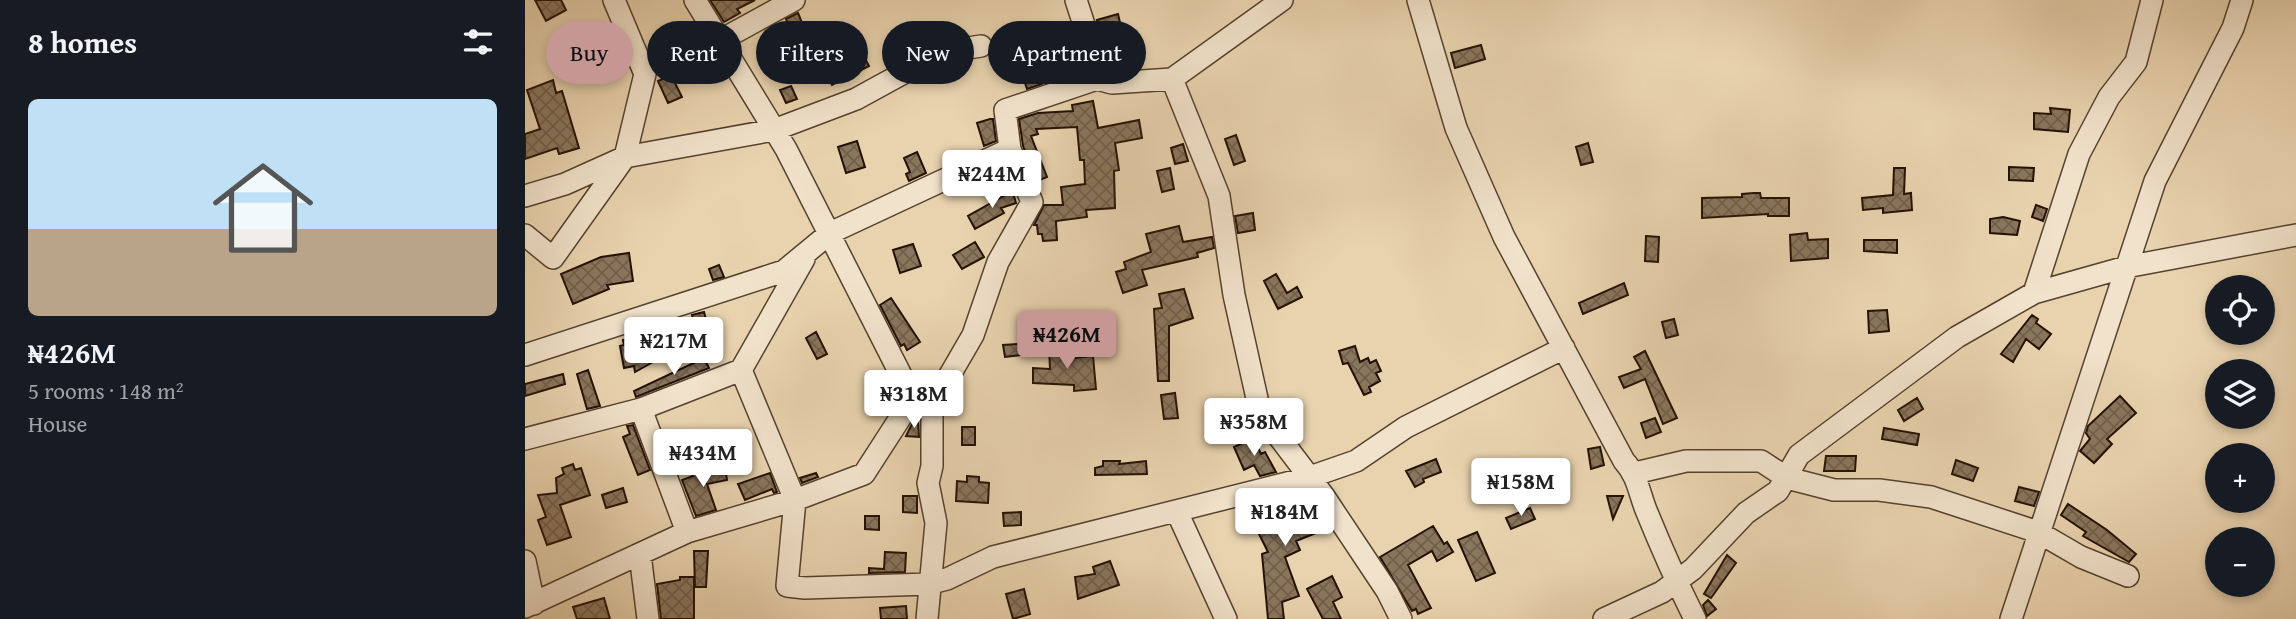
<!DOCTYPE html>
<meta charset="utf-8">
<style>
body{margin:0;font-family:"Gentium Book Plus",serif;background:#242831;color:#f1f3f6;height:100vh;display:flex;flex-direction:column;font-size:26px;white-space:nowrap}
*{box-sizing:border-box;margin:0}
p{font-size:23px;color:#9ea1a6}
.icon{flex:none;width:38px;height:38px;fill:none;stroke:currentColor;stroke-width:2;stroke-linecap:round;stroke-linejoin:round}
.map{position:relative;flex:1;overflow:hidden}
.sheet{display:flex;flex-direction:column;background:#171b24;width:525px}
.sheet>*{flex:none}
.banner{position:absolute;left:21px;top:21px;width:665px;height:63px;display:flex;gap:14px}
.controls{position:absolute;left:1680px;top:275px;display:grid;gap:14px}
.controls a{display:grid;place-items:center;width:70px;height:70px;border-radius:50%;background:#171b24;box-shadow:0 4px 10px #0003;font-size:35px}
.price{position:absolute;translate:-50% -60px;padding:0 16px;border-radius:7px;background:#fff;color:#222;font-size:23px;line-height:46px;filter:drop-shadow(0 2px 4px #0008)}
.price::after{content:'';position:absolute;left:50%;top:42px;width:21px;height:16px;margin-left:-10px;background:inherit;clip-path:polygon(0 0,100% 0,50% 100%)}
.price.selected{background:#c59692;color:#111}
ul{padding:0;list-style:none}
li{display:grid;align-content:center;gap:14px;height:371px;padding:0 28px}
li+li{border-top:2px solid #363941}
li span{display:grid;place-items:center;height:217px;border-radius:10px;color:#555}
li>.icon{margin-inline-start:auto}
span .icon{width:126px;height:126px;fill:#fffc;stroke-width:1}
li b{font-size:30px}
h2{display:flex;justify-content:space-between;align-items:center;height:84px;padding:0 28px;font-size:30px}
.chip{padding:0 24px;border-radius:32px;background:#171b24;box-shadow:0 4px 10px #0003;font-size:24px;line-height:63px}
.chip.selected{background:#c59692;color:#111}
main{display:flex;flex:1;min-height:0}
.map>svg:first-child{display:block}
.building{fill:url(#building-cross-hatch);stroke:#241104;stroke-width:2}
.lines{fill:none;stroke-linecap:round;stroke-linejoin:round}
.minor-casing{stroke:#55422f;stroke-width:24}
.minor{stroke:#f1e2cb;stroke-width:21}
</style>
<main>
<section class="sheet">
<h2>8 homes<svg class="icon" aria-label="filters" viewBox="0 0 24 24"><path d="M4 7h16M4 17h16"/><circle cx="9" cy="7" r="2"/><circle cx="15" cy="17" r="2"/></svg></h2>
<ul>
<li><span style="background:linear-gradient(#bfe0f5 60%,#b9a48a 0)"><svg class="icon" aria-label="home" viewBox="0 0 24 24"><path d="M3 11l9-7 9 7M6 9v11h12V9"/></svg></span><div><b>₦426M</b><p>5 rooms · 148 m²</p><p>House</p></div></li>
</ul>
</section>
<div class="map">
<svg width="1771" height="619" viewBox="0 0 1771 619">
<defs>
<pattern id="building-cross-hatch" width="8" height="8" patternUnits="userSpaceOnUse" patternTransform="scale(1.75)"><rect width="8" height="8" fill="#8a765d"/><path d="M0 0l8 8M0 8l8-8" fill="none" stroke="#715f4b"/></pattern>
</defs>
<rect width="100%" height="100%" fill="#e9d3af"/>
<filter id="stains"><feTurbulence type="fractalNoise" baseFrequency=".00286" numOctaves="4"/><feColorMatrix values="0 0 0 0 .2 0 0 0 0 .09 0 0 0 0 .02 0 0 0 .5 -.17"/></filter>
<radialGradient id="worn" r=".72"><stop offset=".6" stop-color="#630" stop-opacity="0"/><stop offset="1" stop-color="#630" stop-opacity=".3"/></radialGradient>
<path class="building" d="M 10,0 L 36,0 L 41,10 L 21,21 Z
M 185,0 L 230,0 L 212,9 L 215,13 L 199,22 Z
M 273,13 L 280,30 L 268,35 L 261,19 Z
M 593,14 L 597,31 L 577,37 L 572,20 Z
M 956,45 L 960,59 L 930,68 L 926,53 Z
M 183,46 L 190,58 L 181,63 L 174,52 Z
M 334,47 L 344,66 L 307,85 L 297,66 Z
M 84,59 L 89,71 L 72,78 L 67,65 Z
M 510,66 L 517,84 L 502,89 L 496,71 Z
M 290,67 L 295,77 L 282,83 L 277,73 Z
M 146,75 L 157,97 L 143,103 L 133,81 Z
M 28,80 L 31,93 L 37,91 L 54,148 L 34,154 L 32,148 L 0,159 L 0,134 L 15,129 L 2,90 Z
M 266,86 L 272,99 L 261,103 L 255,90 Z
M 568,101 L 573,128 L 614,120 L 617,138 L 590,143 L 594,170 L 589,171 L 590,208 L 561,210 L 562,217 L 531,221 L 532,240 L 518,241 L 517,234 L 513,234 L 512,225 L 509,225 L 519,205 L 538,205 L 536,187 L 560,184 L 559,160 L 555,160 L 552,127 L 511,129 L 513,134 L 506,136 L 522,177 L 512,181 L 498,146 L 494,119 L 513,113 L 548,111 L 547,105 Z
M 1525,108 L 1545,110 L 1543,132 L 1509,129 L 1509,113 L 1526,114 Z
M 465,119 L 468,119 L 471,141 L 459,146 L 452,123 Z
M 711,135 L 720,161 L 709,165 L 700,139 Z
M 332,141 L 340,167 L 321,173 L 313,147 Z
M 1063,143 L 1068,162 L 1056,165 L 1051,147 Z
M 658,144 L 663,161 L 650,164 L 646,148 Z
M 392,152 L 401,173 L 384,181 L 381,174 L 385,172 L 379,158 Z
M 1484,167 L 1509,168 L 1508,181 L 1484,180 Z
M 645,168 L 649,189 L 637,192 L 632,171 Z
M 1369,168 L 1380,168 L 1379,194 L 1386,193 L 1387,210 L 1358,213 L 1358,208 L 1338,210 L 1337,198 L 1368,195 Z
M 486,186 L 491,203 L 476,208 L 479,213 L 450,229 L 443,216 L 482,194 L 480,188 Z
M 1229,193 L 1235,193 L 1236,198 L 1264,198 L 1264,216 L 1243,216 L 1243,214 L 1177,218 L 1177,198 L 1217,197 L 1217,194 Z
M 1511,205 L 1522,209 L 1518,221 L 1507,217 Z
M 728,213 L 730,230 L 713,233 L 710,216 Z
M 1478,217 L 1495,221 L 1492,235 L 1465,233 L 1465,219 Z
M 654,226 L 658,242 L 687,237 L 689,248 L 672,253 L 673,257 L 617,270 L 622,285 L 598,293 L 591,272 L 601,269 L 599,262 L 626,252 L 621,234 Z
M 1282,233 L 1283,240 L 1303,239 L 1303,258 L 1266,261 L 1265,235 Z
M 1121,236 L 1134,237 L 1133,262 L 1120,261 Z
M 1339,240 L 1372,240 L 1372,253 L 1339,251 Z
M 450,242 L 459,257 L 437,269 L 428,255 Z
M 388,244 L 396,266 L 375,273 L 368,250 Z
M 104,253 L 108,281 L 82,285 L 84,289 L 48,304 L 36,274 L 76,257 Z
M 194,265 L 199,277 L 188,280 L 184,269 Z
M 751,274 L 762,293 L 772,287 L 777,297 L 753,309 L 739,281 Z
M 1099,283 L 1103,295 L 1058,314 L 1054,303 Z
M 659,289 L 668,318 L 644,326 L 644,381 L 633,381 L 629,309 L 637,308 L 634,294 Z
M 366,298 L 395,342 L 382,350 L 379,344 L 376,346 L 355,305 Z
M 1362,310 L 1364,331 L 1344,333 L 1343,311 Z
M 179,312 L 184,331 L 173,337 L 167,315 Z
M 1507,315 L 1513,319 L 1511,323 L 1526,334 L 1514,349 L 1501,339 L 1488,362 L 1476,354 Z
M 1149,319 L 1153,335 L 1141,338 L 1137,322 Z
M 129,327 L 135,345 L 160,338 L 162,343 L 110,372 L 109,366 L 99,368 L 95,346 L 99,345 L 98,340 L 119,335 L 118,331 Z
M 508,331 L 525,331 L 525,344 L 508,344 Z
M 291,332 L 302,354 L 292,359 L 281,338 Z
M 586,338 L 586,354 L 574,354 L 573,339 Z
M 495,344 L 496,355 L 480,357 L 478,345 Z
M 830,346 L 835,362 L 843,358 L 845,363 L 851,360 L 856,371 L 851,373 L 855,381 L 844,387 L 846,392 L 839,395 L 823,363 L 818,364 L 814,351 Z
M 537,347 L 538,359 L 568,356 L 571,389 L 549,391 L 549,385 L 508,383 L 508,368 L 525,369 L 524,348 Z
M 1120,351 L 1152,418 L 1138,424 L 1120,379 L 1099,388 L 1094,377 L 1116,369 L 1109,357 Z
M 179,358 L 184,368 L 111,397 L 109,391 Z
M 63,370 L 75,406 L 62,409 L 52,374 Z
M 38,374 L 40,384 L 0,396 L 0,384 Z
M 650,393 L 653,418 L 639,419 L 636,395 Z
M 1595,396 L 1611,413 L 1582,439 L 1587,444 L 1569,463 L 1555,451 L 1565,439 L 1561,433 L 1563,426 Z
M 1392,398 L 1398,409 L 1379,421 L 1373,410 Z
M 1130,418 L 1136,432 L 1121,438 L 1116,423 Z
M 393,419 L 394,437 L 381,436 L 388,422 Z
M 108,425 L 125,470 L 113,475 L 98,437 L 105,434 L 102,426 Z
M 437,427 L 450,427 L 450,445 L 437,445 Z
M 1359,428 L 1394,434 L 1392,445 L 1357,439 Z
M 728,438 L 736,454 L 740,452 L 751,472 L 735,476 L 729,465 L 719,470 L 709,447 Z
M 1075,447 L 1079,465 L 1066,469 L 1063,449 Z
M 1301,456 L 1331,456 L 1330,471 L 1299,471 Z
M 911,459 L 916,472 L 898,479 L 899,482 L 890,487 L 881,471 Z
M 1431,460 L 1453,468 L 1448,481 L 1427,474 Z
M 578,461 L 595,461 L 594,464 L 621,461 L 622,474 L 570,475 L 570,468 L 578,466 Z
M 48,464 L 50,470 L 56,468 L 65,495 L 35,505 L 46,537 L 22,545 L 13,520 L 21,517 L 13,495 L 32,493 L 31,478 L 39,474 L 37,468 Z
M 200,467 L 202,480 L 182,484 L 191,510 L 171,516 L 157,480 L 168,476 L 166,473 Z
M 245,473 L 252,492 L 249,493 L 247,489 L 220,500 L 213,484 Z
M 291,473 L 293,477 L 277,483 L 275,478 Z
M 442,476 L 454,477 L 454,482 L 464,483 L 463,503 L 431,501 L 432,481 L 442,482 Z
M 1494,487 L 1514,492 L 1509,506 L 1490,501 Z
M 98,488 L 102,502 L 81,508 L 77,495 Z
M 779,492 L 801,529 L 771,541 L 775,550 L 760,557 L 774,596 L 757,602 L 759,619 L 743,619 L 737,554 L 743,552 L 732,530 L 740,526 L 735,514 Z
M 378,496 L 392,496 L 392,513 L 378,512 Z
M 1082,496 L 1098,496 L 1088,519 Z
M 1543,504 L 1582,530 L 1611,554 L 1604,562 L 1558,536 L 1561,532 L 1536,515 Z
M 1005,508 L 1010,519 L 986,529 L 981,518 Z
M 496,512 L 496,525 L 479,526 L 478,513 Z
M 340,516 L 354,516 L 354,530 L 340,529 Z
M 908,526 L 919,544 L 922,542 L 928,552 L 912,561 L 907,551 L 883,565 L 906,608 L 893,614 L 891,609 L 887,611 L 855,557 Z
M 952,532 L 970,573 L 951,581 L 933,540 Z
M 169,551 L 183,551 L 181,587 L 170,587 Z
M 360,552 L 381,553 L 380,572 L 344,573 L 344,568 L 359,569 Z
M 1202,555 L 1211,563 L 1186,598 L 1179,594 Z
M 585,561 L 594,585 L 553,599 L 550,577 L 570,574 L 568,567 Z
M 807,576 L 817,597 L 808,602 L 816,619 L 798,619 L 782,589 Z
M 155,577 L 169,577 L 169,619 L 136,619 L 132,584 L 155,580 Z
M 499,589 L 505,614 L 488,619 L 481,594 Z
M 79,598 L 85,619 L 52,619 L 48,607 Z
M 1183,600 L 1191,609 L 1182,616 L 1178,605 Z
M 381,606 L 382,619 L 356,619 L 355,608 Z"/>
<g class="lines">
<defs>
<path id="minor" d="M 170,0 L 261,149 L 382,387 L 407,415 L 407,466 L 403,483 L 411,523 L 402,619
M 551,0 L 571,62 L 572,79
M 893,0 L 931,128 L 979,237 L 1099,461 C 1112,475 1114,492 1121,510 C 1136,547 1152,583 1170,619
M 196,40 L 269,0
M 647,79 L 694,196 L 709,295 L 735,412 L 798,495 L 862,591 L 876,619
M 0,196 L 40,184 L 100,157 L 249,130 L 331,99 L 417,52 L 456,46
M 0,235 L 28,258 L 100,157 L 120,74 L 89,0
M 1509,293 L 1554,154 L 1584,97 L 1611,62 L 1627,0
M 0,355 L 259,271 L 305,233 L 485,149
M 216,370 L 270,500 L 262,586 L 280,588 L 403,584 L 422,579 L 468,557 L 782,478 L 831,461 L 881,427 L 1039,348
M 116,409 L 162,532
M 0,439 L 116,409 L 216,370 L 279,259
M 1110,473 L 1161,461 L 1236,461 L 1262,478 L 1309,490 L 1354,490 L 1406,497 L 1513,532 L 1556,557 L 1603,576
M 652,512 L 701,619
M 115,554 L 123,619
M 0,561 L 9,604
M 0,607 L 162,532 L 270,500 L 339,474 L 379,412 L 415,392 L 448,335 L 473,262 L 507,202 L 485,149 L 480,110 L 572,79 L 587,83 L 647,79 L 757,0
M 1079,619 L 1137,592 L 1168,569 L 1221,513 L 1253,491 L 1274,455 L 1432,337 L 1509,293 L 1601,267 L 1771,235
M 1486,619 L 1630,181 L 1708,28 L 1717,0"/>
</defs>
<use href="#minor" class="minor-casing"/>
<use href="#minor" class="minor"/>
</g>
<rect width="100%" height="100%" filter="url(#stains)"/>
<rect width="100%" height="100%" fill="url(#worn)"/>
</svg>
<div class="controls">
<a><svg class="icon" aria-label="locate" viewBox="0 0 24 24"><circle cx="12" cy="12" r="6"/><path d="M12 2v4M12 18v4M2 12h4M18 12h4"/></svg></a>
<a><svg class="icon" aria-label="layers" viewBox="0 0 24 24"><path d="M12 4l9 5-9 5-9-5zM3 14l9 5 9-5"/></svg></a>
<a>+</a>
<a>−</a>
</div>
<b class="price" style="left:467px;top:210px">₦244M</b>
<b class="price selected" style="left:542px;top:371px">₦426M</b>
<b class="price" style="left:149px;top:377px">₦217M</b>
<b class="price" style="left:389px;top:430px">₦318M</b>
<b class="price" style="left:729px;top:458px">₦358M</b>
<b class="price" style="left:178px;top:489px">₦434M</b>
<b class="price" style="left:996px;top:518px">₦158M</b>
<b class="price" style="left:760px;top:548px">₦184M</b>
<div class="banner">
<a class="chip selected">Buy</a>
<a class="chip">Rent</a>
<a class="chip">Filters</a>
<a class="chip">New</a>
<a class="chip">Apartment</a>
</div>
</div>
</main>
